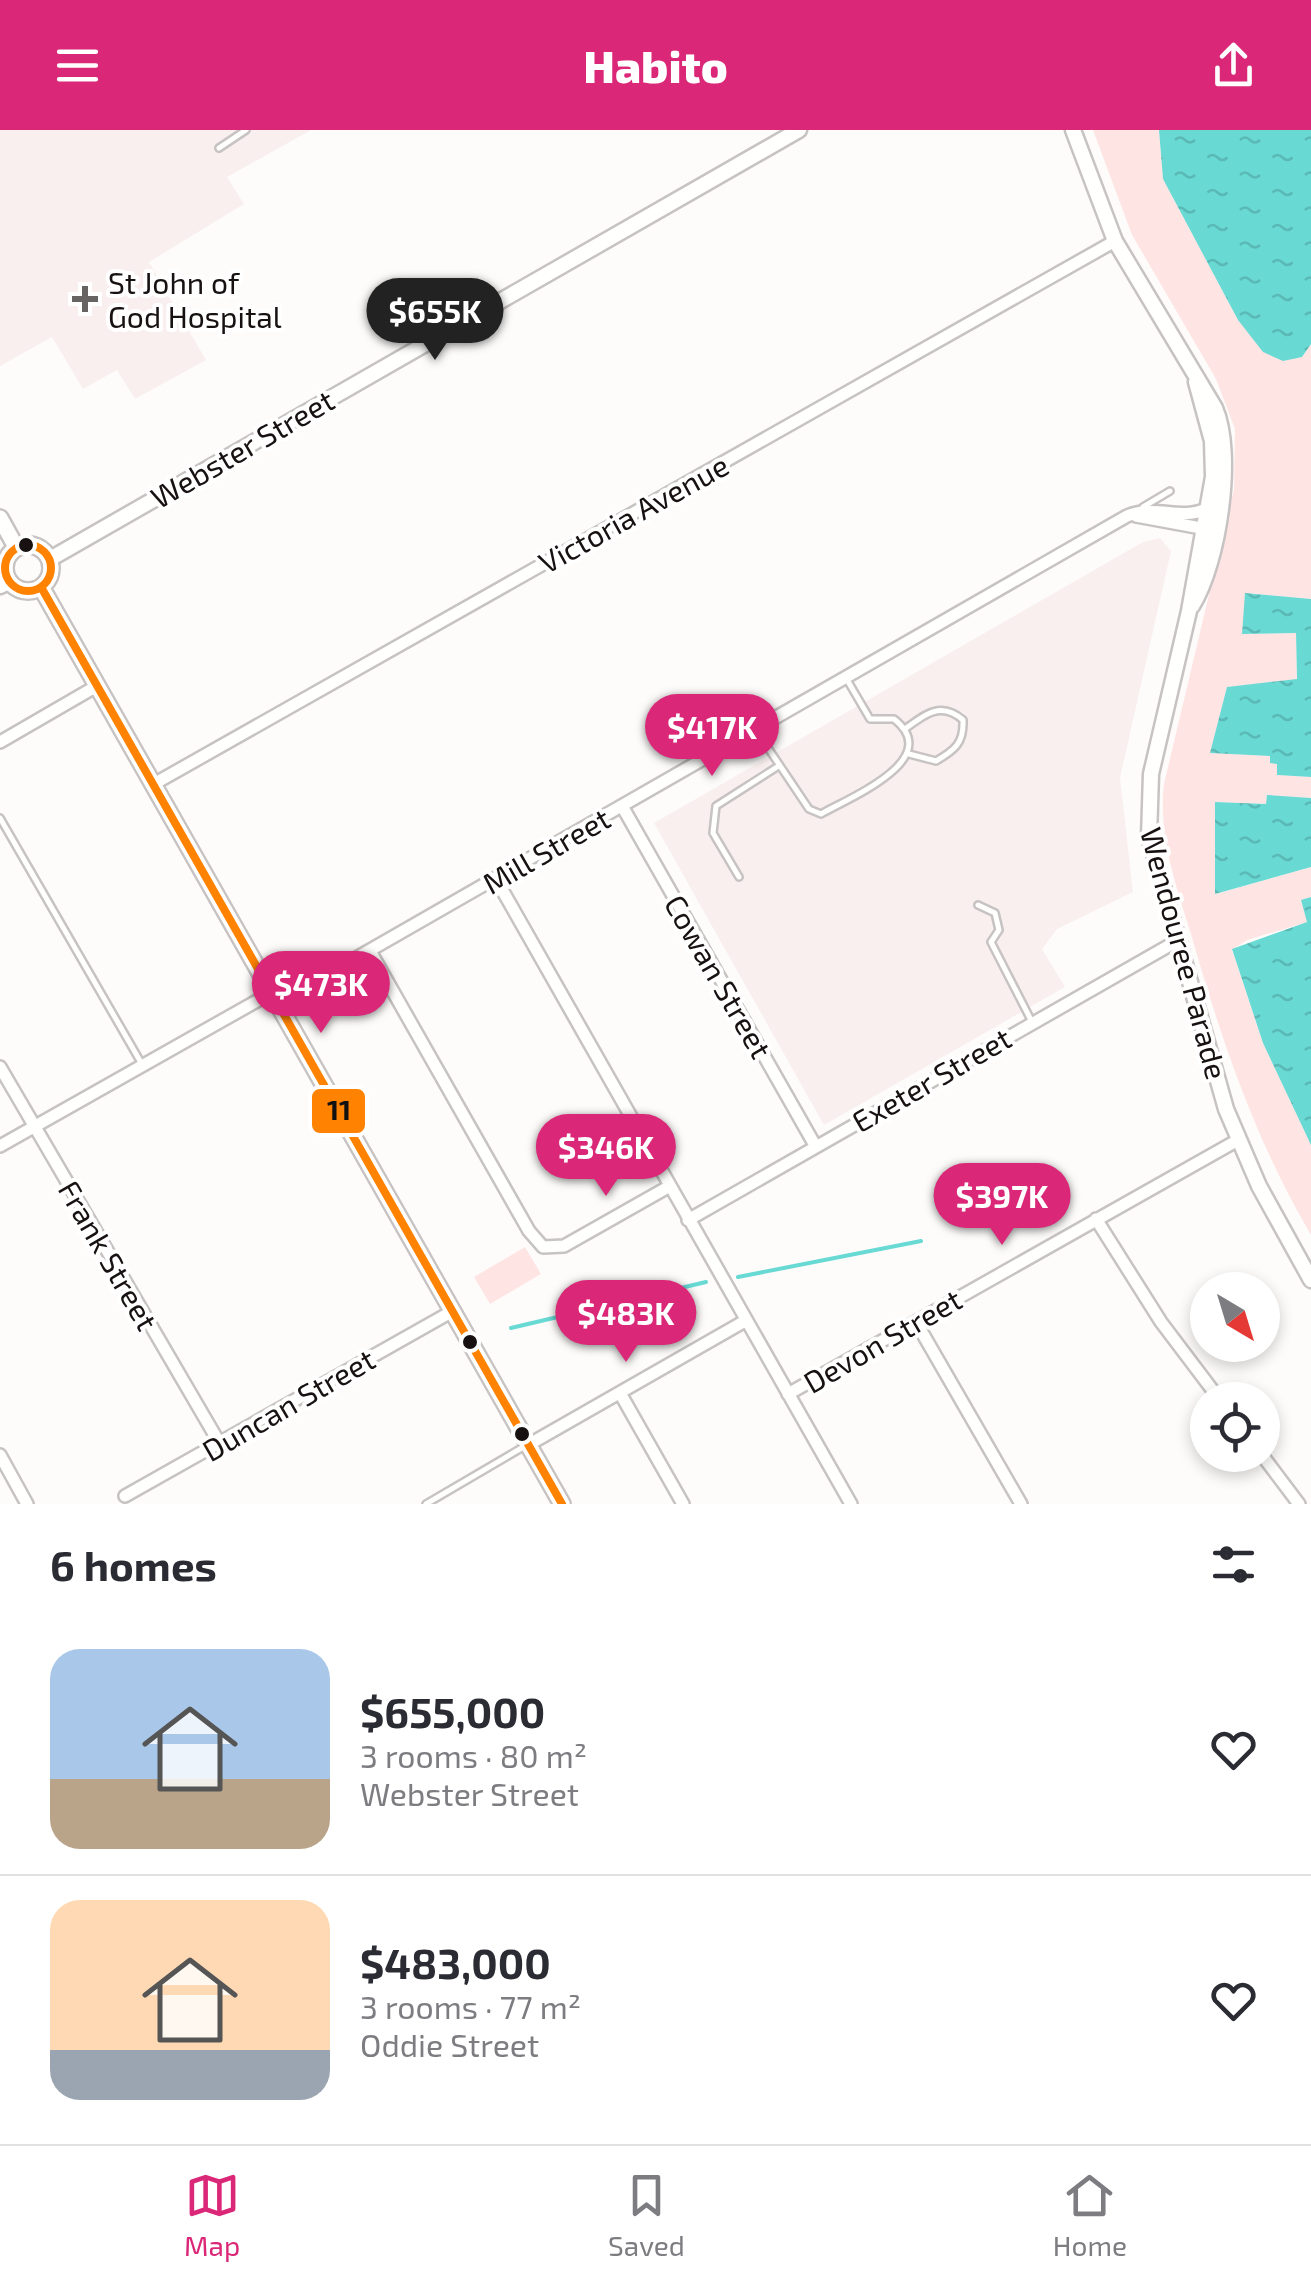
<!DOCTYPE html>
<meta charset="utf-8">
<style>
body{margin:0;font-family:"Exo 2",sans-serif;background:#f2f2f3;color:#2b2b33;height:100vh;display:flex;flex-direction:column;font-size:38px;white-space:nowrap}
*{box-sizing:border-box;margin:0}
p{font-size:32px;color:#7c7c81}
.icon{flex:none;width:55px;height:55px;fill:none;stroke:currentColor;stroke-width:2;stroke-linecap:round;stroke-linejoin:round}
.map{position:relative;height:1374px;overflow:hidden}
.drawer{display:flex;flex-direction:column;background:#fff;flex:1}
.drawer>*{flex:none}
.needle{width:65px;rotate:142deg}
.controls{position:absolute;left:1190px;top:1142px;display:grid;gap:20px}
.controls a{display:grid;place-items:center;width:90px;height:90px;border-radius:50%;background:#fff;box-shadow:0 5px 15px #0003;font-size:50px}
.price{position:absolute;translate:-50% -85px;padding:0 22px;border-radius:35px;background:#db2777;color:#fff;font-size:32px;line-height:65px;filter:drop-shadow(0 2px 5px #0008)}
.price::after{content:'';position:absolute;left:50%;top:60px;width:30px;height:22px;margin-left:-15px;background:inherit;clip-path:polygon(0 0,100% 0,50% 100%)}
.price.selected{background:#222;color:#fff}
ul{padding:0;list-style:none}
li{display:flex;align-items:center;gap:30px;height:250px;padding:0 50px}
li+li{border-top:2px solid #e1e1e2}
li span{display:grid;place-items:center;flex:none;width:280px;height:200px;border-radius:30px;color:#555}
li>.icon{margin-inline-start:auto}
span .icon{width:120px;height:120px;fill:#fffc;stroke-width:1}
li b{font-size:42px}
h2{display:flex;justify-content:space-between;align-items:center;height:120px;padding:0 50px;font-size:42px}
header{display:flex;justify-content:space-between;align-items:center;height:130px;padding:0 50px;background:#db2777;color:#fff;font-size:45px;font-weight:800}
.dock{display:flex;justify-content:space-around;align-items:center;height:140px;border-top:2px solid #e1e1e2;background:#fff;font-size:28px;color:#7c7c81}
.dock a{display:grid;justify-items:center;gap:5px}
.dock .selected{color:#db2777}
.map>svg:first-child{display:block}
.built{fill:#f9efee}
.park{fill:#fee5e4}
.water{fill:url(#water-ripples)}
.lines{fill:none;stroke-linecap:round;stroke-linejoin:round}
.stream{stroke:#69d9d4;stroke-width:4}
.service-casing{stroke:#c7c3c2;stroke-width:10}
.minor-casing{stroke:#c7c3c2;stroke-width:16}
.tertiary-casing{stroke:#c7c3c2;stroke-width:19}
.secondary-casing{stroke:#c7c3c2;stroke-width:20}
.service{stroke:#fffffe;stroke-width:5}
.minor{stroke:#fffffe;stroke-width:11}
.tertiary{stroke:#fffffe;stroke-width:14}
.secondary{stroke:#fffffe;stroke-width:15}
.bus-1-casing{stroke:#fff;stroke-width:15}
.bus-1{stroke:#ff8200;stroke-width:8}
.poi-dot{fill:#686363;stroke:#fff;stroke-width:4}
.bus-dot{fill:#171111;stroke:#fff;stroke-width:4}
.labels{text-anchor:middle;dominant-baseline:central;stroke-width:8;stroke-linejoin:round;paint-order:stroke}
.poi-label{font-size:30px;fill:#171111;stroke:#fff;text-anchor:start}
.street-label{font-size:30px;fill:#171111;stroke:#fff}
.line-badge{stroke:#fff;stroke-width:4}
.pale-badge-label{font-size:28px;text-anchor:middle;font-weight:bold;fill:#111}
</style>
<header><svg class="icon" aria-label="menu" viewBox="0 0 24 24"><path d="M4 6h16M4 12h16M4 18h16"/></svg>Habito<svg class="icon" aria-label="share" viewBox="0 0 24 24"><path d="M12 15V3M7 8l5-5 5 5M5 13v7h14v-7"/></svg></header>
<div class="map">
<svg width="1311" height="1374" viewBox="0 0 1311 1374">
<defs>
<pattern id="water-ripples" width="26" height="14" patternUnits="userSpaceOnUse" patternTransform="scale(2.5)"><rect width="26" height="14" fill="#69d9d4"/><path d="M2 4q2-2 4 0t4 0M15 11q2-2 4 0t4 0" fill="none" stroke="#5ab9b5"/></pattern>
</defs>
<rect width="100%" height="100%" fill="#fdfcfb"/>
<path class="built" d="M 0,0 L 311,0 L 227,47 L 244,74 L 149,132 L 206,230 L 135,269 L 117,240 L 83,259 L 52,207 L 0,236 Z
M 1160,408 L 1171,421 L 1120,648 L 1133,762 L 1057,799 L 1042,819 L 1065,857 L 824,995 L 654,693 L 1143,412 Z"/>
<path class="park" d="M 1093,0 L 1159,0 L 1163,49 L 1238,190 L 1302,227 L 1311,214 L 1311,469 L 1246,463 L 1243,504 L 1296,503 L 1297,550 L 1227,557 L 1211,623 L 1270,626 L 1277,634 L 1277,645 L 1311,647 L 1311,668 L 1268,666 L 1267,674 L 1215,672 L 1216,764 L 1311,737 L 1311,767 L 1301,771 L 1308,792 L 1247,810 L 1232,820 L 1263,913 L 1311,1015 L 1311,1105 C 1255,1010 1221,909 1191,804 C 1176,755 1158,706 1164,654 L 1234,359 L 1235,299 L 1216,249 L 1132,105 Z
M 525,1117 L 541,1144 L 490,1174 L 474,1147 Z"/>
<path class="water" d="M 1159,0 L 1311,0 L 1311,214 L 1302,227 L 1283,231 L 1263,222 L 1238,190 L 1163,49 Z
M 1245,463 L 1311,469 L 1311,647 L 1277,645 L 1277,634 L 1270,633 L 1270,626 L 1210,623 L 1227,557 L 1297,549 L 1296,503 L 1242,504 Z
M 1267,665 L 1311,668 L 1311,737 L 1215,764 L 1215,672 L 1266,674 Z
M 1311,767 L 1311,1015 L 1263,913 L 1232,819 L 1307,792 L 1301,770 Z"/>
<g class="lines">
<path class="stream" d="M 738,1147 L 921,1111
M 511,1198 L 706,1152"/>
<defs>
<path id="service" d="M 219,18 L 246,0
M 1143,377 L 1170,361
M 905,599 C 925,584 941,571 963,590 C 964,613 955,620 936,631 L 909,624
M 756,600 L 809,679 L 821,684 C 851,667 945,629 894,589 L 870,589 L 846,548
M 0,688 L 143,936
M 739,747 L 713,703 L 716,676 L 777,637
M 978,775 L 995,783 L 999,800 L 991,812 L 1031,890
M 426,1374 L 525,1316"/>
<path id="minor" d="M 1136,386 L 1201,398
M 0,612 L 95,557
M 152,655 L 1115,111
M 622,676 L 816,1017
M 496,749 L 851,1374
M 370,821 L 529,1101 L 543,1117 L 564,1116 L 670,1056
M 276,874 L 1127,386 C 1155,374 1181,391 1206,379
M 0,937 L 220,1314
M 0,1016 L 271,863
M 1096,1089 L 1161,1192 L 1220,1270
M 688,1090 L 1177,811
M 916,1192 L 1021,1374
M 620,1263 L 683,1374
M 788,1264 L 1238,1010
M 528,1315 L 745,1191
M 0,1325 L 27,1374
M 1262,1325 L 1299,1374
M 125,1366 L 451,1182"/>
<path id="tertiary" d="M 1073,0 L 1115,111 L 1215,278 C 1235,324 1219,433 1192,476
M 1196,252 L 1212,311 L 1213,347 L 1189,481 L 1151,644 L 1149,707 L 1226,979 L 1259,1056 L 1311,1150
M 50,429 L 799,0
M 0,456 L 9,452"/>
<path id="secondary" d="M 0,388 L 16,417
M5 438a23 23 0 1 1 46 0a23 23 0 1 1-46 0Z
M 41,457 L 562,1374"/>
</defs>
<use href="#service" class="service-casing"/>
<use href="#minor" class="minor-casing"/>
<use href="#tertiary" class="tertiary-casing"/>
<use href="#secondary" class="secondary-casing"/>
<use href="#service" class="service"/>
<use href="#minor" class="minor"/>
<use href="#tertiary" class="tertiary"/>
<use href="#secondary" class="secondary"/>
<defs>
<path id="bus-1" d="M5 438a23 23 0 1 1 46 0a23 23 0 1 1-46 0Z
M 41,457 L 562,1374"/>
</defs>
<use href="#bus-1" class="bus-1-casing"/>
<use href="#bus-1" class="bus-1"/>
</g>
<path class="poi-dot" d="M80 154h10v10h10v10h-10v10h-10v-10h-10v-10h10z"/>
<g class="bus-dot">
<circle cx="26" cy="415" r="9"/>
<circle cx="470" cy="1212" r="9"/>
<circle cx="522" cy="1304" r="9"/>
</g>
<g class="labels">
<g class="poi-label">
<text x="108" y="152">St John of<tspan x="108" dy="34">God Hospital</tspan></text>
</g>
<g class="street-label">
<text transform="translate(242 318) rotate(-30)">Webster Street</text>
<text transform="translate(633 383) rotate(-29)">Victoria Avenue</text>
<text transform="translate(546 720) rotate(-30)">Mill Street</text>
<text transform="translate(1185 823) rotate(75)">Wendouree Parade</text>
<text transform="translate(719 846) rotate(60)">Cowan Street</text>
<text transform="translate(931 949) rotate(-30)">Exeter Street</text>
<text transform="translate(109 1125) rotate(60)">Frank Street</text>
<text transform="translate(882 1210) rotate(-30)">Devon Street</text>
<text transform="translate(288 1274) rotate(-30)">Duncan Street</text>
</g>
</g>
<rect class="line-badge" x="310" y="957" width="57" height="48" rx="10" fill="#ff8200"/>
<g class="pale-badge-label">
<text x="339" y="990">11</text>
</g>
</svg>
<div class="controls">
<a><svg class="needle" viewBox="-14 -14 28 28"><path d="M0-13l5 13h-10z" fill="#e53935"/><path d="M0 13l5-13h-10z" fill="#7c7c81"/></svg></a>
<a><svg class="icon" aria-label="locate" viewBox="0 0 24 24"><circle cx="12" cy="12" r="6"/><path d="M12 2v4M12 18v4M2 12h4M18 12h4"/></svg></a>
</div>
<b class="price selected" style="left:435px;top:233px">$655K</b>
<b class="price" style="left:712px;top:649px">$417K</b>
<b class="price" style="left:321px;top:906px">$473K</b>
<b class="price" style="left:606px;top:1069px">$346K</b>
<b class="price" style="left:1002px;top:1118px">$397K</b>
<b class="price" style="left:626px;top:1235px">$483K</b>
</div>
<section class="drawer">
<h2>6 homes<svg class="icon" aria-label="filters" viewBox="0 0 24 24"><path d="M4 7h16M4 17h16"/><circle cx="9" cy="7" r="2"/><circle cx="15" cy="17" r="2"/></svg></h2>
<ul>
<li><span style="background:linear-gradient(#a9c7e8 65%,#b9a48a 0)"><svg class="icon" aria-label="home" viewBox="0 0 24 24"><path d="M3 11l9-7 9 7M6 9v11h12V9"/></svg></span><div><b>$655,000</b><p>3 rooms · 80 m²</p><p>Webster Street</p></div><svg class="icon" aria-label="heart" viewBox="0 0 24 24"><path d="M12 20l-8-8c-3-5 5-10 8-4 3-6 11-1 8 4z"/></svg></li>
<li><span style="background:linear-gradient(#ffd9b3 75%,#9aa5b1 0)"><svg class="icon" aria-label="home" viewBox="0 0 24 24"><path d="M3 11l9-7 9 7M6 9v11h12V9"/></svg></span><div><b>$483,000</b><p>3 rooms · 77 m²</p><p>Oddie Street</p></div><svg class="icon" aria-label="heart" viewBox="0 0 24 24"><path d="M12 20l-8-8c-3-5 5-10 8-4 3-6 11-1 8 4z"/></svg></li>
</ul>
</section>
<nav class="dock">
<a class="selected"><svg class="icon" aria-label="map" viewBox="0 0 24 24"><path d="M3 6l6-2 6 2 6-2v14l-6 2-6-2-6 2zM9 4v14M15 6v14"/></svg>Map</a>
<a><svg class="icon" aria-label="saved" viewBox="0 0 24 24"><path d="M7 4h10v16l-5-4-5 4z"/></svg>Saved</a>
<a><svg class="icon" aria-label="home" viewBox="0 0 24 24"><path d="M3 11l9-7 9 7M6 9v11h12V9"/></svg>Home</a>
</nav>
